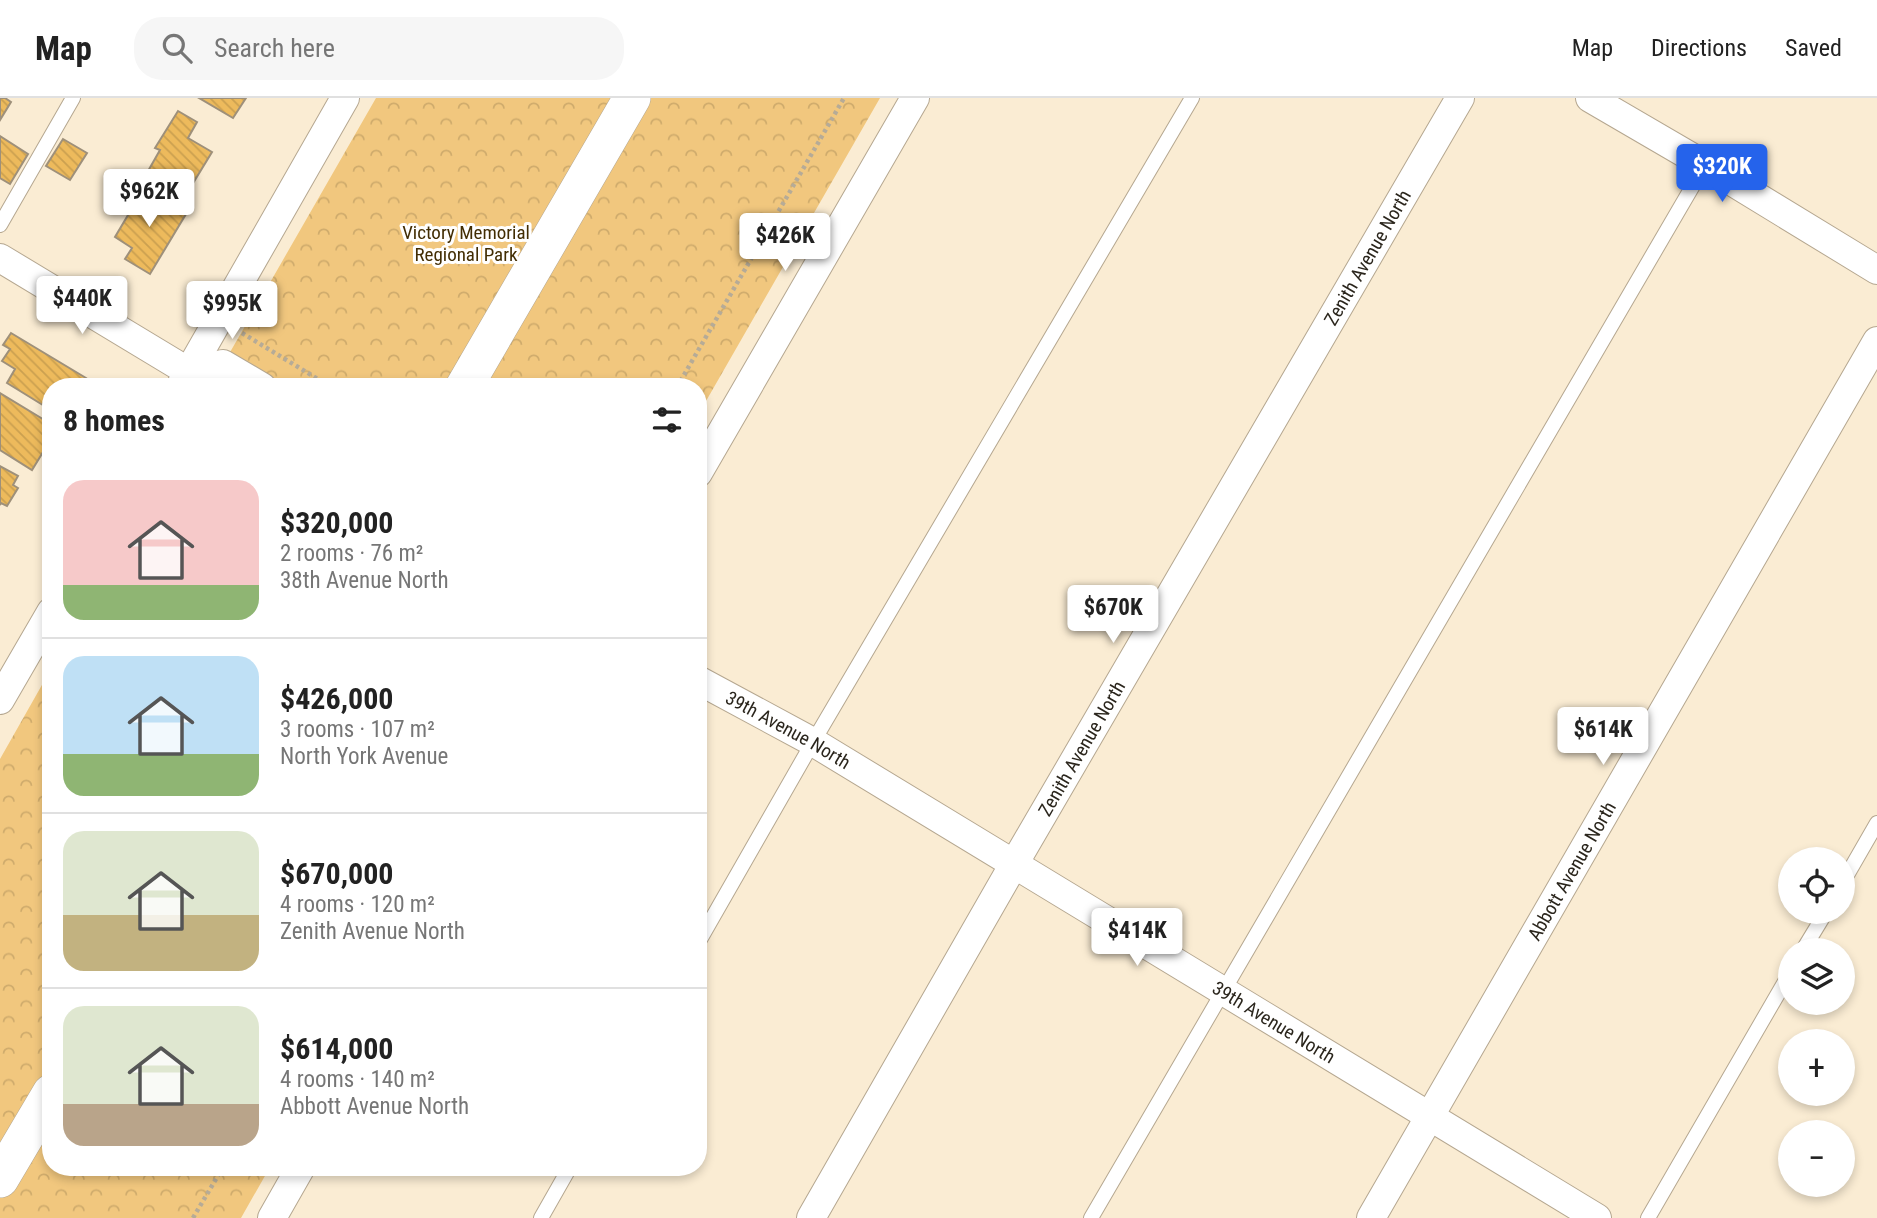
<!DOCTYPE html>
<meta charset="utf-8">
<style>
body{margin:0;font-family:"Roboto Condensed",sans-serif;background:#f6f6f6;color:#222;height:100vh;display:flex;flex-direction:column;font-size:26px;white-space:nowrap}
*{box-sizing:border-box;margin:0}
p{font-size:23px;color:#767676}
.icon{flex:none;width:38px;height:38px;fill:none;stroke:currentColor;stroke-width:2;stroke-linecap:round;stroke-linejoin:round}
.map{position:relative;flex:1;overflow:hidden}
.details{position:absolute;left:42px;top:280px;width:665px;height:798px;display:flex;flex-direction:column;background:#fff;border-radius:28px;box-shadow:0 4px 10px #0003}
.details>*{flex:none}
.tools{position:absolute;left:1778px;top:749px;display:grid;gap:14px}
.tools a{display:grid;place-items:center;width:77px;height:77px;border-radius:50%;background:#fff;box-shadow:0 4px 10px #0003;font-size:35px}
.price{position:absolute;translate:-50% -60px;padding:0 16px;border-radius:7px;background:#fff;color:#222;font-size:23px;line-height:46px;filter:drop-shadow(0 2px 4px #0008)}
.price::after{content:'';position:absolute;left:50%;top:42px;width:21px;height:16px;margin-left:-10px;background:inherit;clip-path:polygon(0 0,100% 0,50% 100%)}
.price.active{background:#2563eb;color:#fff}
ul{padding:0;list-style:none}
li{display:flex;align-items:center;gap:21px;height:175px;padding:0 21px}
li+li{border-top:2px solid #e0e0e0}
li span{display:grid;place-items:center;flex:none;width:196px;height:140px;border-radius:21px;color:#555}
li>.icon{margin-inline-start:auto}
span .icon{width:84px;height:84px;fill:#fffc;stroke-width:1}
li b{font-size:30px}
h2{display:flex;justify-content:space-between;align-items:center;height:84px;padding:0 21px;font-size:30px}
header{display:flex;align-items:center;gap:42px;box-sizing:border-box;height:98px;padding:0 35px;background:#fff;border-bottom:2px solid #e0e0e0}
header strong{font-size:33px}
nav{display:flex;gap:38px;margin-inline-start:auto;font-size:24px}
.search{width:490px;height:63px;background:#f6f6f6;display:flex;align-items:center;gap:18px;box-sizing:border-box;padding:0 24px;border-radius:28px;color:#767676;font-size:26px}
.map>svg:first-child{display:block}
.park{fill:url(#park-crowns)}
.building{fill:url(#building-back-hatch);stroke:#9e907a;stroke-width:2}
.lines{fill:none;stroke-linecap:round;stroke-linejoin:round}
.service-casing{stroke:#b5a790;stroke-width:16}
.minor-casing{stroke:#b5a790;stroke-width:30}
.tertiary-casing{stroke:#b5a790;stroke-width:38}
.path{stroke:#b6ab97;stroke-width:4.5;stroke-dasharray:3.5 3.5;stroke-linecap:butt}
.service{stroke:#fff;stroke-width:14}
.minor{stroke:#fff;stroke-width:28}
.tertiary{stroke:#fff;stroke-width:37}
.labels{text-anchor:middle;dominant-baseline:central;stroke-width:6;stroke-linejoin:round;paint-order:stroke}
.park-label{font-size:19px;fill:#422d03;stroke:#fff}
.street-label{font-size:19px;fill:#2b261d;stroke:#fff}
</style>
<header>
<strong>Map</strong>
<div class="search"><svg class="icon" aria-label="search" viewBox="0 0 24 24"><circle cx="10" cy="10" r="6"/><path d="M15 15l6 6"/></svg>Search here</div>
<nav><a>Map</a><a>Directions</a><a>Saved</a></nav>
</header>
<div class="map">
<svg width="1877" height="1120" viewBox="0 0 1877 1120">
<defs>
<pattern id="park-crowns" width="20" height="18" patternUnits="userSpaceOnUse" patternTransform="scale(1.75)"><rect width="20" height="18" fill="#f1c77e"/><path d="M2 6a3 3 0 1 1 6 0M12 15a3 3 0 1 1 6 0" fill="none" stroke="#cfab6c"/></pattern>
<pattern id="building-back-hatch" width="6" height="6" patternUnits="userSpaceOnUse" patternTransform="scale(1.75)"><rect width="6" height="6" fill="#edba5c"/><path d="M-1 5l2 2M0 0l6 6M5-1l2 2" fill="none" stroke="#cba050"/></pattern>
</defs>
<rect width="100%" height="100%" fill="#faecd3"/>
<path class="park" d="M 376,0 L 880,0 L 698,317 L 698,289 L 210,289 Z
M 51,571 L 51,1069 L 270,1069 L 241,1120 L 0,1120 L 0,661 Z"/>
<path class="building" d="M 0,0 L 5,0 L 11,4 L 0,22 Z
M 199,0 L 246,0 L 233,20 Z
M 178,13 L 197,24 L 188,40 L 212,54 L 181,105 L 143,82 L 160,52 L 155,50 Z
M 0,38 L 28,56 L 10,86 L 0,80 Z
M 63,41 L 87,55 L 70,82 L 46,68 Z
M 141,88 L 186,116 L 150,176 L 125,161 L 132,150 L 115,139 L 131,112 L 128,110 Z
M 11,235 L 86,280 L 80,289 L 51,289 L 51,312 L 7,285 L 15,271 L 2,263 L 10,251 L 3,247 Z
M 0,295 L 51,326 L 51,341 L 32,372 L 0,352 Z
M 0,368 L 18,378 L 13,387 L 18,390 L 7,408 L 1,405 L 0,407 Z"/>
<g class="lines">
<defs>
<path id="service" d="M 0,127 L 73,0
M 1843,784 L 1877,725
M 698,845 L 813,644 L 1192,0
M 1803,852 L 1826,814
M 541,1120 L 570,1069
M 1091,1120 L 1705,67
M 1648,1120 L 1790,875"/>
<g id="minor">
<path d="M 1590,0 L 1705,67 L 1877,172"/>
<path d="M 0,160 L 189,274 L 223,266 L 262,289"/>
<path d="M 180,289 L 345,0"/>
<path d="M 698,375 L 915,0"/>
<path id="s1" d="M 698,582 L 813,644 L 1597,1120"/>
<path d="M 0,602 L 51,514"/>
<path d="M 272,1120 L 301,1069"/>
<path id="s2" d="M 811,1120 L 1014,766 L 1460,0"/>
<path id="s3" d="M 1371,1120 L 1877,243"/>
</g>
<path id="tertiary" d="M 464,289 L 632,0
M 0,1081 L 51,995"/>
</defs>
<use href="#service" class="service-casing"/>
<use href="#minor" class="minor-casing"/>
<use href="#tertiary" class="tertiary-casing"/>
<path class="path" d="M 242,235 L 331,289
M 677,289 L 844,0
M 193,1120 L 223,1069"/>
<use href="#service" class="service"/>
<use href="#minor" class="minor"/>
<use href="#tertiary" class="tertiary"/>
</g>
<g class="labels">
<g class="park-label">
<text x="466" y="134">Victory Memorial<tspan x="466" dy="22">Regional Park</tspan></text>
</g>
<g class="street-label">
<text stroke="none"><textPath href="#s2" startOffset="1110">Zenith Avenue North</textPath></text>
<text stroke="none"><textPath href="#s1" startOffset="103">39th Avenue North</textPath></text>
<text stroke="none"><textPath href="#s2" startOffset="542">Zenith Avenue North</textPath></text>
<text stroke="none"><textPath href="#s3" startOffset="401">Abbott Avenue North</textPath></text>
<text stroke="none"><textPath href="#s1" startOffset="670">39th Avenue North</textPath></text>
</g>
</g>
</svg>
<div class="tools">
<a><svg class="icon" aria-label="locate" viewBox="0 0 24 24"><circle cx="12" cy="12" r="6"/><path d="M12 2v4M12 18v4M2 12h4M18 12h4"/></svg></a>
<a><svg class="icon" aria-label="layers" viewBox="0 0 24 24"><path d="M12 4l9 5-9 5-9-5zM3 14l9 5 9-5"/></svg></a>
<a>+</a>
<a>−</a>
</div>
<b class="price active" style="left:1722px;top:106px">$320K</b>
<b class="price" style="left:149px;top:131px">$962K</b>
<b class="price" style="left:785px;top:175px">$426K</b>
<b class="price" style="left:82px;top:238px">$440K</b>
<b class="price" style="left:232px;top:243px">$995K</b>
<b class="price" style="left:1113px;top:547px">$670K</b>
<b class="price" style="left:1603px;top:669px">$614K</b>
<b class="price" style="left:1137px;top:870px">$414K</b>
<section class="details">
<h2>8 homes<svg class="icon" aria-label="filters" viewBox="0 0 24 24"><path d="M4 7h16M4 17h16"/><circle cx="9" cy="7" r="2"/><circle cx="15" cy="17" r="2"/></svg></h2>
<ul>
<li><span style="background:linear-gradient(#f6c9c9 75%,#8fb573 0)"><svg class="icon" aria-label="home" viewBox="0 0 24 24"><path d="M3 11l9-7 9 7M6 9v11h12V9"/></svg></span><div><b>$320,000</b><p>2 rooms · 76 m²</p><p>38th Avenue North</p></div></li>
<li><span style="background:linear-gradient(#bfe0f5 70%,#8fb573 0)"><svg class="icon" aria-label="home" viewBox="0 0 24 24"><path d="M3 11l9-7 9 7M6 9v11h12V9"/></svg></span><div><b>$426,000</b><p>3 rooms · 107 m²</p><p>North York Avenue</p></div></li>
<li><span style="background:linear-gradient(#dfe7d0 60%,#c2b280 0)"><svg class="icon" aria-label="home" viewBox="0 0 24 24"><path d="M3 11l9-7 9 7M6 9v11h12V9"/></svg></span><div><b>$670,000</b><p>4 rooms · 120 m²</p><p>Zenith Avenue North</p></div></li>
<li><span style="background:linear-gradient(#dfe7d0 70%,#b9a48a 0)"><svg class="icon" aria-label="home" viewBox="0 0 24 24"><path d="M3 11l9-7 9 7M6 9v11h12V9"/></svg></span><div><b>$614,000</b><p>4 rooms · 140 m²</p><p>Abbott Avenue North</p></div></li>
</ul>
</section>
</div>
